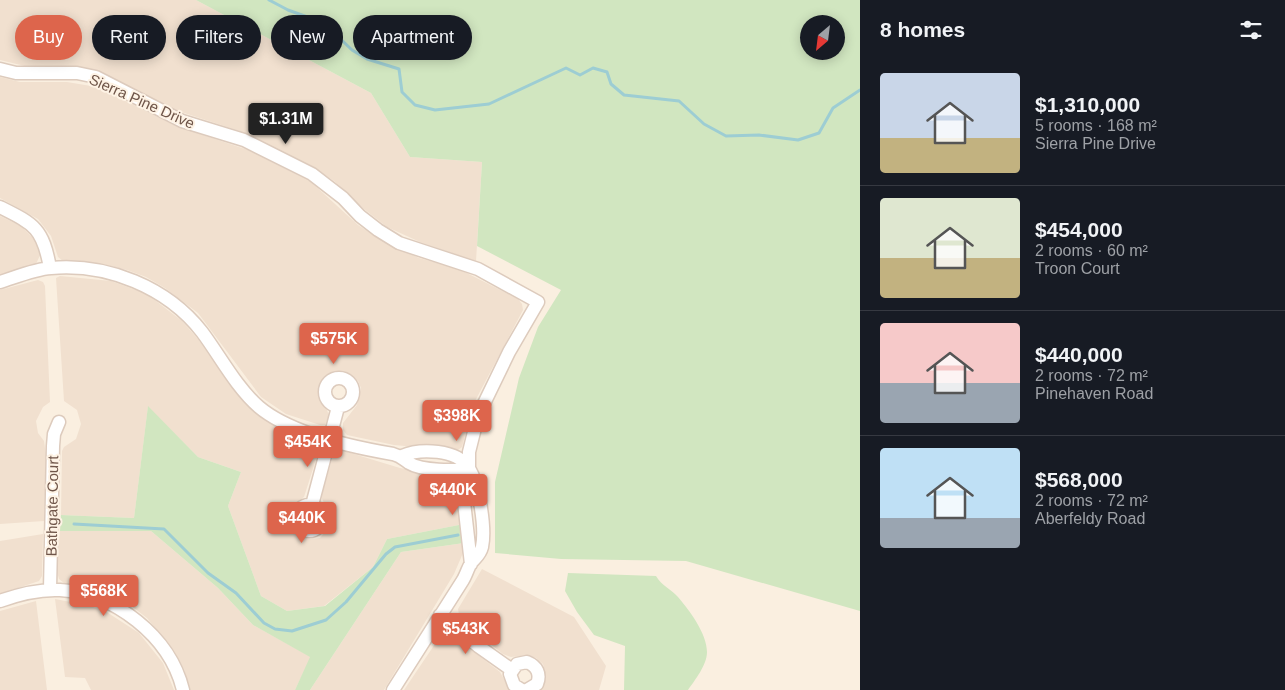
<!DOCTYPE html>
<meta charset="utf-8">
<style>
body{margin:0;font-family:Arial,sans-serif;background:#20242c;color:#f1f3f6;height:100vh;display:flex;flex-direction:column;font-size:19px;white-space:nowrap}
*{box-sizing:border-box;margin:0}
p{font-size:16px;color:#9ea1a6}
.icon{flex:none;width:28px;height:28px;fill:none;stroke:currentColor;stroke-width:2;stroke-linecap:round;stroke-linejoin:round}
.map{position:relative;flex:1;overflow:hidden}
.details{display:flex;flex-direction:column;background:#171b24;width:425px}
.details>*{flex:none}
.banner{position:absolute;left:15px;top:15px;width:475px;height:45px;display:flex;gap:10px}
.needle{width:32px;rotate:208deg}
.controls{position:absolute;left:800px;top:15px;display:grid;gap:10px}
.controls a{display:grid;place-items:center;width:45px;height:45px;border-radius:50%;background:#171b24;box-shadow:0 2px 12px #0003;font-size:25px}
.price{position:absolute;translate:-50% -42px;padding:0 11px;border-radius:5px;background:#dd654c;color:#fff;font-size:16px;line-height:32px;filter:drop-shadow(0 1px 2px #0008)}
.price::after{content:'';position:absolute;left:50%;top:30px;width:15px;height:11px;margin-left:-8px;background:inherit;clip-path:polygon(0 0,100% 0,50% 100%)}
.price.on{background:#222;color:#fff}
ul{padding:0;list-style:none}
li{display:flex;align-items:center;gap:15px;height:125px;padding:0 20px}
li+li{border-top:1px solid #363941}
li span{display:grid;place-items:center;flex:none;width:140px;height:100px;border-radius:5px;color:#555}
li>.icon{margin-inline-start:auto}
span .icon{width:60px;height:60px;fill:#fffc;stroke-width:1}
li b{font-size:21px}
h2{display:flex;justify-content:space-between;align-items:center;height:60px;padding:0 20px;font-size:21px}
.chip{padding:0 18px;border-radius:22px;background:#171b24;box-shadow:0 2px 12px #0003;font-size:18px;line-height:45px}
.chip.on{background:#dd654c;color:#fff}
main{display:flex;flex:1;min-height:0}
.map>svg:first-child{display:block}
.residential{fill:#f1e0cf}
.green{fill:#d1e6c0;fill-rule:evenodd}
.lines{fill:none;stroke-linecap:round;stroke-linejoin:round}
.stream{stroke:#9dcdd3;stroke-width:3}
.street-casing{stroke:#ddcbbd;stroke-width:15}
.street{stroke:#fff;stroke-width:12}
.labels{text-anchor:middle;dominant-baseline:central;stroke-width:4;stroke-linejoin:round;paint-order:stroke}
.street-label{font-size:15px;fill:#6f5549;stroke:#fef3e5}
</style>
<main>
<div class="map">
<svg width="860" height="690" viewBox="0 0 860 690">
<rect width="100%" height="100%" fill="#faefe0"/>
<path class="residential" d="M 0,0 L 196,0 L 371,93 L 410,157 L 482,162 L 476,261 L 420,242 L 387,227 L 364,209 L 334,181 L 318,170 L 240,131 L 178,111 L 95,70 L 81,67 L 33,68 L 0,60 Z
M 0,77 L 20,82 L 67,82 L 97,87 L 176,126 L 248,150 L 311,182 L 358,225 L 379,239 L 419,258 L 459,269 L 518,299 L 522,304 L 523,310 L 474,403 L 462,447 L 458,450 L 448,450 L 394,445 L 347,435 L 343,430 L 343,423 L 357,405 L 361,388 L 358,381 L 351,375 L 341,373 L 326,377 L 321,385 L 319,392 L 329,415 L 325,425 L 320,425 L 286,414 L 261,397 L 198,313 L 165,288 L 146,277 L 127,270 L 103,264 L 63,261 L 58,257 L 51,236 L 38,219 L 0,198 Z
M 0,216 L 21,226 L 36,241 L 41,253 L 36,264 L 0,275 Z
M 60,276 L 111,281 L 147,294 L 182,321 L 198,339 L 242,399 L 263,419 L 293,435 L 316,442 L 318,453 L 304,497 L 288,509 L 287,520 L 291,530 L 300,537 L 310,539 L 320,538 L 327,530 L 329,512 L 321,497 L 333,456 L 338,452 L 344,451 L 400,468 L 450,477 L 455,480 L 458,483 L 464,524 L 387,539 L 373,567 L 324,606 L 287,611 L 261,596 L 228,506 L 241,472 L 198,457 L 148,407 L 134,518 L 61,515 L 62,451 L 64,447 L 76,439 L 81,424 L 77,410 L 64,401 L 56,278 Z
M 38,280 L 43,282 L 45,286 L 50,402 L 43,407 L 36,421 L 38,433 L 44,441 L 46,455 L 44,521 L 0,524 L 0,290 Z
M 60,531 L 151,531 L 218,588 L 253,625 L 311,657 L 295,690 L 190,690 L 184,669 L 170,646 L 147,618 L 130,605 L 112,596 L 93,588 L 64,583 L 59,579 L 57,572 Z
M 43,534 L 42,576 L 39,581 L 0,594 L 0,541 Z
M 464,543 L 463,553 L 454,574 L 384,690 L 310,690 L 401,552 Z
M 482,569 L 574,617 L 606,666 L 599,690 L 539,690 L 545,672 L 543,664 L 536,658 L 529,655 L 511,657 L 503,654 L 460,620 L 458,609 Z
M 55,599 L 86,605 L 105,611 L 139,633 L 163,663 L 174,690 L 91,690 L 85,678 L 65,677 Z
M 36,601 L 47,690 L 0,690 L 0,611 Z
M 447,633 L 452,635 L 500,672 L 510,690 L 404,690 L 441,635 Z"/>
<path class="green" d="M 196,0 L 860,0 L 860,611 L 686,561 L 561,559 L 495,553 L 495,482 L 519,378 L 538,327 L 561,290 L 477,246 L 482,162 L 410,157 L 371,93 ZM 809,24 L 836,24 L 836,51 L 809,51 Z
M 148,406 L 198,457 L 241,472 L 228,506 L 261,596 L 287,611 L 325,606 L 373,567 L 387,539 L 464,524 L 464,543 L 401,552 L 310,690 L 295,690 L 310,657 L 253,625 L 218,588 L 151,531 L 60,531 L 61,515 L 134,518 Z
M 568,573 L 656,576 C 662,586 671,589 678,597 C 690,611 707,634 707,652 C 707,665 695,680 688,690 L 624,690 L 625,646 L 594,635 L 577,612 L 565,591 Z"/>
<g class="lines">
<path class="stream" d="M 269,0 L 288,10 L 324,23 L 352,50 L 367,59 L 399,69 L 402,92 L 415,105 L 435,110 L 489,104 L 566,68 L 580,75 L 593,68 L 607,72 L 611,84 L 624,95 L 679,101 L 704,124 L 726,136 L 759,135 L 798,140 L 819,133 L 833,108 L 860,90
M 74,524 L 164,529 L 208,573 L 236,593 L 264,623 L 275,629 L 292,631 L 326,620 L 346,602 L 386,554 L 395,547 L 458,535"/>
<defs>
<path id="street" d="M 0,69 L 16,73 L 77,73 L 96,77 L 182,121 L 244,140 L 312,174 L 343,198 L 360,216 L 378,230 L 399,243 L 478,269 L 538,302 L 509,352 L 478,416 L 469,452 L 469,468 L 463,493 L 471,564
M 0,207 C 34,224 43,228 50,268
M 0,282 C 16,277 35,269 51,268 C 107,263 167,287 202,332 C 220,356 236,387 259,407 C 291,434 352,447 393,454 C 401,456 403,459 409,463 C 422,471 455,471 469,468
M325 392a14 14 0 1 1 28 0a14 14 0 1 1-28 0Z
M296 518a13 13 0 1 1 26 0a13 13 0 1 1-26 0Z
M 312,505 L 338,407
M 50,590 L 53,446 L 54,434 L 59,422
M 0,601 C 19,594 39,589 60,590 C 114,593 170,636 183,690
M 440,615 L 478,646 L 512,670
M 393,690 L 463,580 C 466,575 468,568 471,563 C 476,557 480,555 482,547 C 486,528 479,485 469,468 C 457,449 420,448 402,456
M 522,690 L 514,685 L 510,674 L 517,664 L 527,662 C 537,666 541,674 537,684 L 527,690"/>
</defs>
<use href="#street" class="street-casing"/>
<use href="#street" class="street"/>
</g>
<g class="labels">
<g class="street-label">
<text transform="translate(142 101) rotate(24)">Sierra Pine Drive</text>
<text transform="translate(52 506) rotate(-89)">Bathgate Court</text>
</g>
</g>
</svg>
<div class="controls">
<a><svg class="needle" viewBox="-14 -14 28 28"><path d="M0-13l5 13h-10z" fill="#e53935"/><path d="M0 13l5-13h-10z" fill="#9ea1a6"/></svg></a>
</div>
<b class="price on" style="left:286px;top:145px">$1.31M</b>
<b class="price" style="left:334px;top:365px">$575K</b>
<b class="price" style="left:457px;top:442px">$398K</b>
<b class="price" style="left:308px;top:468px">$454K</b>
<b class="price" style="left:453px;top:516px">$440K</b>
<b class="price" style="left:302px;top:544px">$440K</b>
<b class="price" style="left:104px;top:617px">$568K</b>
<b class="price" style="left:466px;top:655px">$543K</b>
<div class="banner">
<a class="chip on">Buy</a>
<a class="chip">Rent</a>
<a class="chip">Filters</a>
<a class="chip">New</a>
<a class="chip">Apartment</a>
</div>
</div>
<section class="details">
<h2>8 homes<svg class="icon" aria-label="filters" viewBox="0 0 24 24"><path d="M4 7h16M4 17h16"/><circle cx="9" cy="7" r="2"/><circle cx="15" cy="17" r="2"/></svg></h2>
<ul>
<li><span style="background:linear-gradient(#c9d6e8 65%,#c2b280 0)"><svg class="icon" aria-label="home" viewBox="0 0 24 24"><path d="M3 11l9-7 9 7M6 9v11h12V9"/></svg></span><div><b>$1,310,000</b><p>5 rooms · 168 m²</p><p>Sierra Pine Drive</p></div></li>
<li><span style="background:linear-gradient(#dfe7d0 60%,#c2b280 0)"><svg class="icon" aria-label="home" viewBox="0 0 24 24"><path d="M3 11l9-7 9 7M6 9v11h12V9"/></svg></span><div><b>$454,000</b><p>2 rooms · 60 m²</p><p>Troon Court</p></div></li>
<li><span style="background:linear-gradient(#f6c9c9 60%,#9aa5b1 0)"><svg class="icon" aria-label="home" viewBox="0 0 24 24"><path d="M3 11l9-7 9 7M6 9v11h12V9"/></svg></span><div><b>$440,000</b><p>2 rooms · 72 m²</p><p>Pinehaven Road</p></div></li>
<li><span style="background:linear-gradient(#bfe0f5 70%,#9aa5b1 0)"><svg class="icon" aria-label="home" viewBox="0 0 24 24"><path d="M3 11l9-7 9 7M6 9v11h12V9"/></svg></span><div><b>$568,000</b><p>2 rooms · 72 m²</p><p>Aberfeldy Road</p></div></li>
</ul>
</section>
</main>
